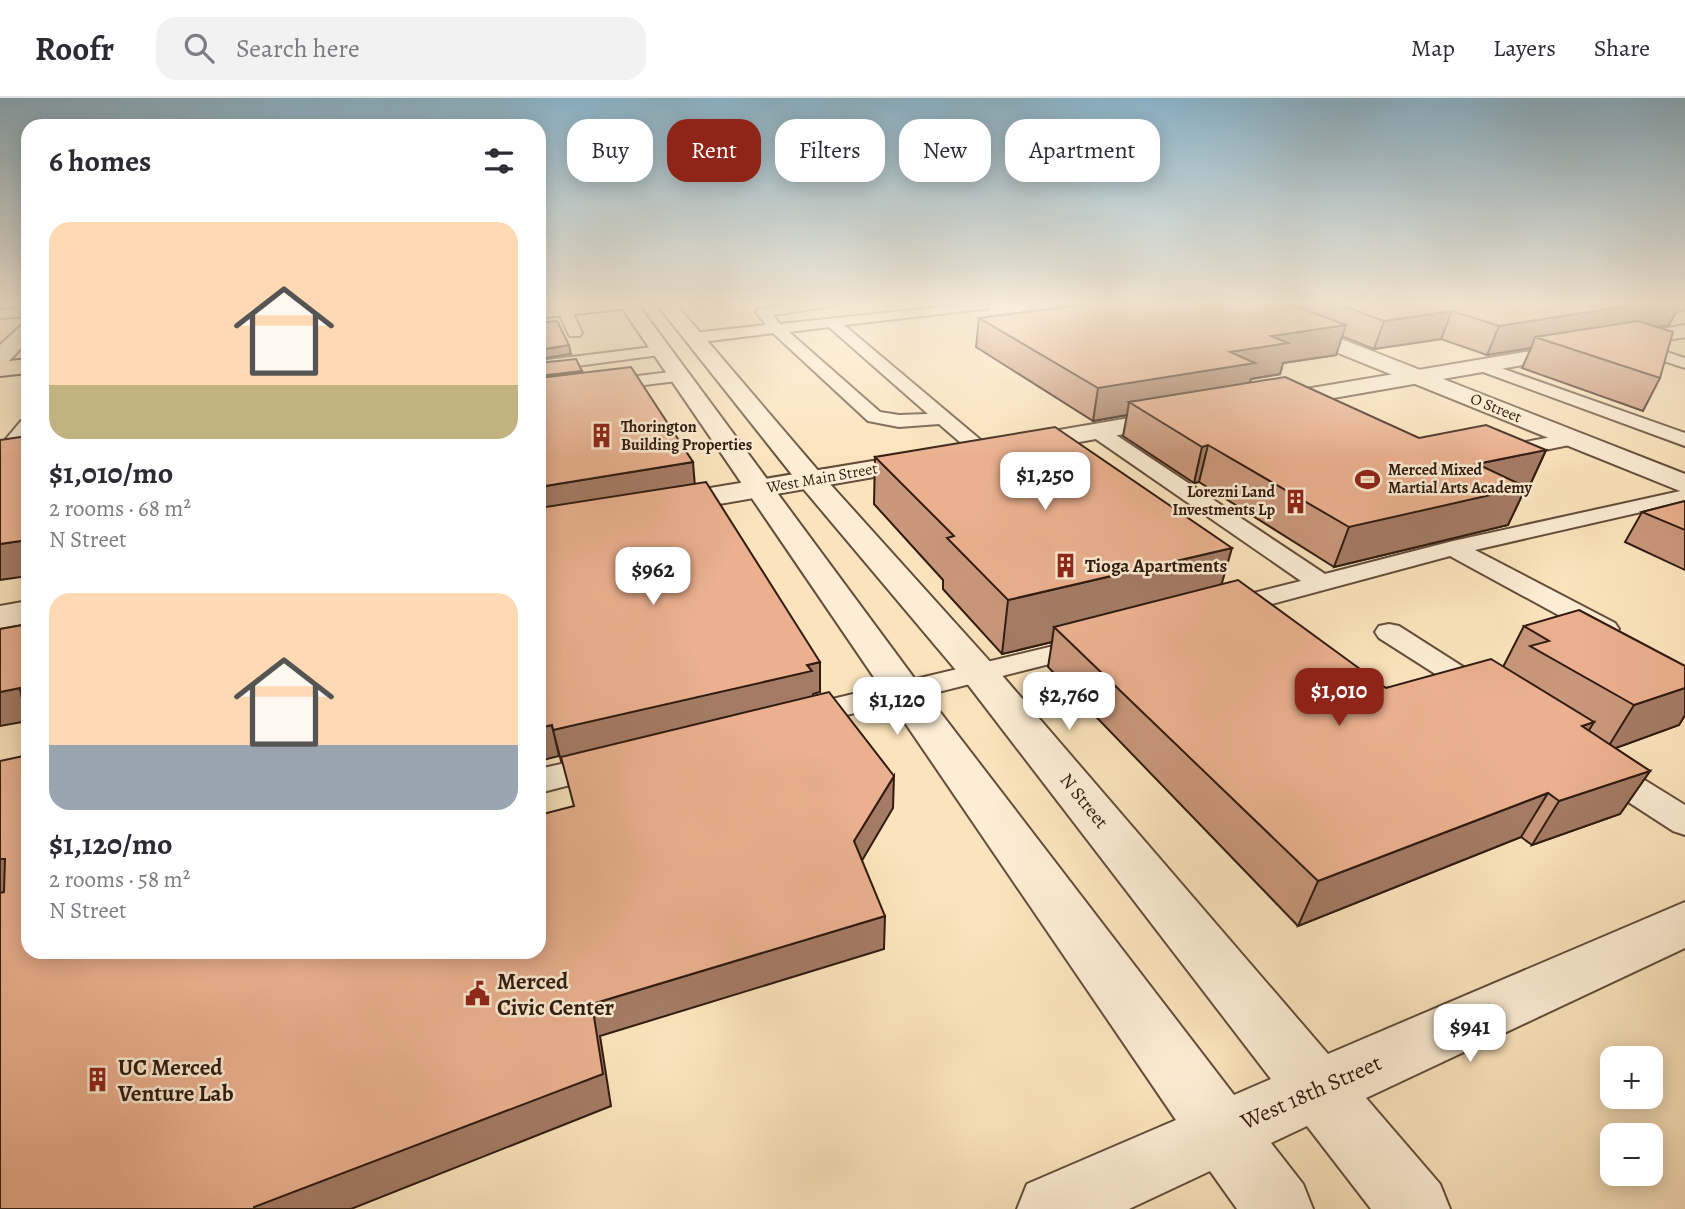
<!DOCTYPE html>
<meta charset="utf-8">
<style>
body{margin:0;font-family:Alegreya,serif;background:#f2f2f3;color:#2b2b33;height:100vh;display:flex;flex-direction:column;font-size:26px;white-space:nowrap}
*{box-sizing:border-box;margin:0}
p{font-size:23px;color:#7c7c81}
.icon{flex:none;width:38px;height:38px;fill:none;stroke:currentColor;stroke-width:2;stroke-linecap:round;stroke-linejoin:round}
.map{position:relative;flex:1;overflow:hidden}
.details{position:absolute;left:21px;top:21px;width:525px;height:840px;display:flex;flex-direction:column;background:#fff;border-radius:21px;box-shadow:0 4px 18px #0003}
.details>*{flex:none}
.top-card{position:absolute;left:567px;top:21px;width:665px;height:63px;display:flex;gap:14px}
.buttons{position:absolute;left:1600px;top:948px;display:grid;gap:14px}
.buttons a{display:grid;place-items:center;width:63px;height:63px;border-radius:14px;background:#fff;box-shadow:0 4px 18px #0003;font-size:35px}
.price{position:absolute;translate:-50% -60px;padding:0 16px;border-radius:14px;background:#fff;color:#222;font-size:23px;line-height:46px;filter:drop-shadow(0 2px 4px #0008)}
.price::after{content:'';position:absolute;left:50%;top:42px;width:21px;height:16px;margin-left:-10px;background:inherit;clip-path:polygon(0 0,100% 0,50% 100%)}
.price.selected{background:#8f2418;color:#fff}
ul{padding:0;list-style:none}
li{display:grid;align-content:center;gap:14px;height:371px;padding:0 28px}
li span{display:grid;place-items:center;height:217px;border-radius:21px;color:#555}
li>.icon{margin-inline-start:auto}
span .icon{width:126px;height:126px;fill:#fffc;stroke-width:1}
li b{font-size:30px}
h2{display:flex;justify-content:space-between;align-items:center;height:84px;padding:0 28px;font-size:30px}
.tag{padding:0 24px;border-radius:21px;background:#fff;box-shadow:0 4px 18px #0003;font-size:24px;line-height:63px}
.tag.selected{background:#8f2418;color:#fff}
header{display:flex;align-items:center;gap:42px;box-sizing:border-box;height:98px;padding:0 35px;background:#fff;border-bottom:2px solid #e1e1e2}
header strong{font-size:33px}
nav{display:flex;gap:38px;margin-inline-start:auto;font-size:24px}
.search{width:490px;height:63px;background:#f2f2f3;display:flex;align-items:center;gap:18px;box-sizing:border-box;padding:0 24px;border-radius:21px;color:#7c7c81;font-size:26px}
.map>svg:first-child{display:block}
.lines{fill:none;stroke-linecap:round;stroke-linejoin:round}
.service-casing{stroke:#644d3b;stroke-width:4}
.minor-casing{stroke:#644d3b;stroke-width:4}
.tertiary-casing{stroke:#644d3b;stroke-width:4}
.primary-casing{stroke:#311b10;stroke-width:4}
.service{fill:#fcedd4;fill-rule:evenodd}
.minor{fill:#fcedd4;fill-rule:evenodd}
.tertiary{fill:#fcedd4;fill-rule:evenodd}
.primary{fill:#fbe4bd;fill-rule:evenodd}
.wall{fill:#c9977b;stroke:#311b10;stroke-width:2}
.shaded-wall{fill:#a47b64;stroke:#311b10;stroke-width:2}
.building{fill:#eab08f;stroke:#311b10;stroke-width:2}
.labels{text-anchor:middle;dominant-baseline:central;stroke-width:5;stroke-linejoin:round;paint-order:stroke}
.far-street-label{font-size:16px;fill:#311b10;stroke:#fcedd4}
.far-poi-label{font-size:16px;font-weight:bold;fill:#311b10;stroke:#fcedd4;text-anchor:start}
.poi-label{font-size:19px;font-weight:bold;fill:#311b10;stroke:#fcedd4;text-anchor:start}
.street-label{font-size:19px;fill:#311b10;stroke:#fcedd4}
.near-poi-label{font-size:23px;font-weight:bold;fill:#311b10;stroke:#fcedd4;text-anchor:start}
.near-street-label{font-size:23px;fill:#311b10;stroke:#fcedd4}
</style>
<header>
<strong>Roofr</strong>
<div class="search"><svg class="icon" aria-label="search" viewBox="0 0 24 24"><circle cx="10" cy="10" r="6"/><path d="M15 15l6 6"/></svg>Search here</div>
<nav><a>Map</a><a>Layers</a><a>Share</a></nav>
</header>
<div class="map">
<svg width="1685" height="1111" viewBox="0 0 1685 1111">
<rect width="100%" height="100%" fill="#fbe4bd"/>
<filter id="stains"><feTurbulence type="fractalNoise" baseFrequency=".00286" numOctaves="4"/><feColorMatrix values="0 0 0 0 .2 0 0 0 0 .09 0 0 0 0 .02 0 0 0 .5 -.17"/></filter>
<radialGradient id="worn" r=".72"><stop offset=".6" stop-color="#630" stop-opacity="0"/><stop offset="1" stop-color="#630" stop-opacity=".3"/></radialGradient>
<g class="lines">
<defs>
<path id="service" d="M 800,204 L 839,204 L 832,208 L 773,217 L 780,226 L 988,204 L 988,210 L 983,211 L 844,227 L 989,349 L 992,353 L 989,357 L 975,357 L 939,326 L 899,329 L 868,323 L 773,235 L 693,245 L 685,240 L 693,235 L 766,227 L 756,214 L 758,211 ZM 829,229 L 928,316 L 899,317 L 880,314 L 789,234 Z
M 564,207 L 571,211 L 582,235 L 580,238 L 570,238 L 568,235 L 557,211 Z
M 28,210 L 28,218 L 0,220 L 0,212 Z
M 1630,242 L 1685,260 L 1685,270 L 1625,250 L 1622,247 L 1625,244 Z
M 661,248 L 669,253 L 667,256 L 539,273 L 539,263 Z
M 1481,263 L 1685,335 L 1685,348 L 1475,271 L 1473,268 L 1475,265 Z
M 679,273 L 685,274 L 687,278 L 685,282 L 539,300 L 539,290 Z
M 28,321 C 28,339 19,361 0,366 L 0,348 L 21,323 Z
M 1097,327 L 1104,329 L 1325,476 L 1453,443 L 1685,392 L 1685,404 L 1475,452 L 1615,525 L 1619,531 L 1615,537 L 1605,539 L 1595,537 L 1450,458 L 1227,518 L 1218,516 L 1214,510 L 1218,504 L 1301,483 L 1090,337 L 1088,333 Z
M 1572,335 L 1582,341 L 1579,345 L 1500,361 L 1493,359 L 1490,355 L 1493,351 L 1500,349 Z
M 1389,526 L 1399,528 L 1490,586 L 1495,592 L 1490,598 L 1480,601 L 1470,598 L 1379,540 L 1375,534 L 1379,528 Z
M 1087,540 L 1097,542 L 1101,548 L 1097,554 L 803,628 L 792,625 L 788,618 L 792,611 L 803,608 Z
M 601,657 L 613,660 L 617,668 L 613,676 L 539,695 L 539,671 Z
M 1605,662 L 1617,665 L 1685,707 L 1685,737 L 1673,733 L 1593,681 L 1589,673 L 1593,665 Z"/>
<path id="minor" d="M 618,204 L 636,204 L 917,584 L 1234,997 L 1271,981 L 966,584 L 801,388 L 655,204 L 674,204 L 821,376 L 994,568 L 1328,956 L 1685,804 L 1685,850 L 1366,1000 L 1440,1086 L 1450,1111 L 1371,1111 L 1307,1028 L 1271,1045 L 1303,1086 L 1313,1111 L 1237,1111 L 1210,1073 L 1129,1111 L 1017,1111 L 1027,1086 L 1176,1022 Z
M 1220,204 L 1247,204 L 1685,376 L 1685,395 L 1222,208 Z"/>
<path id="tertiary" d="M 28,226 L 28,243 L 8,264 L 0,266 L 0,247 L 21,228 Z
M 1685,227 L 1685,239 L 1270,311 L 1261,309 L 1258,304 L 1261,299 L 1270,297 Z
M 1176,312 L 1185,315 L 1189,320 L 1185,325 L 1018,355 L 1009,353 L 1005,347 L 1009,341 L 1018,339 Z
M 927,354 L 937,356 L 941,362 L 937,368 L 662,416 L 651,413 L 647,407 L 651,401 L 662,398 Z
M 28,503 L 28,525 L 0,530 L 0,508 Z"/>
<path id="primary" d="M 574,204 L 638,204 L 629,210 L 539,220 L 539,208 Z
M 28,261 L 28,275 L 0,278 L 0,264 Z"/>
</defs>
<use href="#service" class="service-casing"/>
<use href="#minor" class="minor-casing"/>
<use href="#tertiary" class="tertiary-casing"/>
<use href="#primary" class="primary-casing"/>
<use href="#service" class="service"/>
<use href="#minor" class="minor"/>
<use href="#tertiary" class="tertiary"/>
<use href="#primary" class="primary"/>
</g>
<path class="wall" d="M 1102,204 L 1685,204 L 1685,212 L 1676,214 L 1669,227 L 1658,229 L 1660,280 L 1643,313 L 1522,270 L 1531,250 L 1487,257 L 1441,241 L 1374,251 L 1342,238 L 1336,257 L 1283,265 L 1280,276 L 1251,281 L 1250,285 L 1419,340 L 1546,352 L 1529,389 L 1526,389 L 1508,427 L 1334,469 L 1199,384 L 1194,385 L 1123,338 L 1127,317 L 1093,323 L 976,249 L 979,220 Z
M 875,359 L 1222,486 L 1386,590 L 1503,569 L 1524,528 L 1685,568 L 1685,617 L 1679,627 L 1615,650 L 1650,673 L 1620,716 L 1532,747 L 1521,739 L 1298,828 L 1048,569 L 1052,544 L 1002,556 L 943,491 L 943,482 L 874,406 Z
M 1685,403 L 1685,472 L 1625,444 L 1642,414 Z"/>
<path class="shaded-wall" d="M 1653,204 L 1685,204 L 1685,212 L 1676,214 L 1669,227 L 1556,246 L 1535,239 L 1531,250 L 1487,257 L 1499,228 Z
M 1452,213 L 1441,241 L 1374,251 L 1384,223 Z
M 1346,227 L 1336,257 L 1283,265 L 1280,276 L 1251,281 L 1246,297 L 1129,304 L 1127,317 L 1093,323 L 1098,290 L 1230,254 L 1271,238 Z
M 569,247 L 571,256 L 539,261 L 539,252 Z
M 582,273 L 583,282 L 541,287 L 539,278 Z
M 1208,347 L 1199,384 L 1194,385 L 1202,349 Z
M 1546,352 L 1529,389 L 1526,389 L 1508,427 L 1334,469 L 1349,429 L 1477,366 Z
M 693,364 L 695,389 L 539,415 L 539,389 Z
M 28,442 L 28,478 L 0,482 L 0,446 Z
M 1232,450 L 1217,502 L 1054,529 L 1052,544 L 1002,556 L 1008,502 Z
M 820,564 L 820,594 L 813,596 L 813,604 L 561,663 L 553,632 Z
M 20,590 L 28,623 L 0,628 L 0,594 Z
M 1685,590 L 1685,617 L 1679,627 L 1605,654 L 1634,607 Z
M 1594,624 L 1568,667 L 1582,628 Z
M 552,627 L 559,658 L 539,663 L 539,630 Z
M 1650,673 L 1620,716 L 1532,747 L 1559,703 Z
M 894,678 L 893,710 L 854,776 L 854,743 Z
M 1548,695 L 1521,739 L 1298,828 L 1318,783 Z
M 0,761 L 5,761 L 28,791 L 0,798 Z
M 885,818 L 884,851 L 600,938 L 611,1008 L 351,1111 L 254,1111 L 254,1109 L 592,906 Z"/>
<path class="building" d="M 1102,204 L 1284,204 L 1346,227 L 1271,238 L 1288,245 L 1230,254 L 1255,265 L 1098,290 L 979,220 Z
M 1333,204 L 1653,204 L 1499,228 L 1452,213 L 1384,223 Z
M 557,223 L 569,247 L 539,252 L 539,225 Z
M 1638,223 L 1673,234 L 1660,280 L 1535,239 Z
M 576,261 L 582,273 L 539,278 L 539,265 Z
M 631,269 L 693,364 L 539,389 L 539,280 Z
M 1285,279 L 1419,340 L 1486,327 L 1546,352 L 1477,366 L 1526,389 L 1349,429 L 1208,347 L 1202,349 L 1129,304 Z
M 1055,329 L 1232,450 L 1008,502 L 947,440 L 954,438 L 875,359 Z
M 28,338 L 28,442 L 0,446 L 0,342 Z
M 706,384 L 820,564 L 807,567 L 812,573 L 553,632 L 552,627 L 539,630 L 539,410 Z
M 1685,403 L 1685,432 L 1642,414 Z
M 1238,482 L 1386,590 L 1491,561 L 1594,624 L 1582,628 L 1650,673 L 1559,703 L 1548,695 L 1318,783 L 1054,529 Z
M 1579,512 L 1685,568 L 1685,590 L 1634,607 L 1530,548 L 1549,543 L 1524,528 Z
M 28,526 L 28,633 L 20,590 L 0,594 L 0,531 Z
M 829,594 L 894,678 L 854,743 L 885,818 L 592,906 L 603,976 L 254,1109 L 254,1111 L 0,1111 L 0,795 L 4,794 L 5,761 L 0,761 L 0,663 L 28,657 L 28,854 L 539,854 L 539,717 L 574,708 L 561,659 Z"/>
<linearGradient id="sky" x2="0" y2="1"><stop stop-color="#8bb8d1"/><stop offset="0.57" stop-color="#fdf3e1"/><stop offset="1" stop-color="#fdf3e1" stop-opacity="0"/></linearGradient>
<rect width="1685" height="360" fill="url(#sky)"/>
<defs>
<symbol id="building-bare" viewBox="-9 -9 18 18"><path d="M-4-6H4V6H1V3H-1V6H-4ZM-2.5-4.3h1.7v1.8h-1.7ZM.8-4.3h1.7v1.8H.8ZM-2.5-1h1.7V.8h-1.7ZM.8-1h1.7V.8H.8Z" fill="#8f2418" stroke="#fcedd4" stroke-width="2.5" paint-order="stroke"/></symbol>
<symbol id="stadium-bare" viewBox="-9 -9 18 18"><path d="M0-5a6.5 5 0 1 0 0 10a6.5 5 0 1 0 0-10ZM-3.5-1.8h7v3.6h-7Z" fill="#8f2418" stroke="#fcedd4" stroke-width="2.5" paint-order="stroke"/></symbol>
<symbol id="civic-bare" viewBox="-9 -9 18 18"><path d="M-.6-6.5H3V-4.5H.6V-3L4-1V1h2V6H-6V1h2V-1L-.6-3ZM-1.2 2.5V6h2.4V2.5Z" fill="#8f2418" stroke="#fcedd4" stroke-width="2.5" paint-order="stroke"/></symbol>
</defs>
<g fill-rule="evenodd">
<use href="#building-bare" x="584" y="320" width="35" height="35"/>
<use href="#stadium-bare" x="1350" y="364" width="35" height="35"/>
<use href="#building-bare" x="1278" y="386" width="35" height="35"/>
<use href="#building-bare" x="1048" y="450" width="35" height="35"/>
<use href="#civic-bare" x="460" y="878" width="35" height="35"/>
<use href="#building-bare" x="80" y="964" width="35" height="35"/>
</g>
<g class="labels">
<g class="far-street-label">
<text transform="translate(1496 310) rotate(22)">O Street</text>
<text transform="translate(822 380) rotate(-10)">West Main Street</text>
</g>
<g class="far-poi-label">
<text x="621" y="329">Thorington<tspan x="621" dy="18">Building Properties</tspan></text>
<text x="1388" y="372">Merced Mixed<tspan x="1388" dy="18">Martial Arts Academy</tspan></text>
<text x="1275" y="394" text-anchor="end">Lorezni Land<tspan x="1275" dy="18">Investments Lp</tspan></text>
</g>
<g class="poi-label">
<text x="1085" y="468">Tioga Apartments</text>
</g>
<g class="street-label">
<text transform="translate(1084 703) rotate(51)">N Street</text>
</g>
<g class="near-poi-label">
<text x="497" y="883">Merced<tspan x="497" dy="26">Civic Center</tspan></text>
<text x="118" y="969">UC Merced<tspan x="118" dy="26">Venture Lab</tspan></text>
</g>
<g class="near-street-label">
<text transform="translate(1311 994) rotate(-24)">West 18th Street</text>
</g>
</g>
<rect width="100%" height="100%" filter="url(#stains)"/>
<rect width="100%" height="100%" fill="url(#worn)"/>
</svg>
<div class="buttons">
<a>+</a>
<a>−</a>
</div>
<b class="price" style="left:1045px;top:414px">$1,250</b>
<b class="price" style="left:653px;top:509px">$962</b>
<b class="price selected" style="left:1339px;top:630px">$1,010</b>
<b class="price" style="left:1069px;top:634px">$2,760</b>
<b class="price" style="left:897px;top:639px">$1,120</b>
<b class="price" style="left:1470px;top:966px">$941</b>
<div class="top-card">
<a class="tag">Buy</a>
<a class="tag selected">Rent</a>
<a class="tag">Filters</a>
<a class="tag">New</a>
<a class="tag">Apartment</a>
</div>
<section class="details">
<h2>6 homes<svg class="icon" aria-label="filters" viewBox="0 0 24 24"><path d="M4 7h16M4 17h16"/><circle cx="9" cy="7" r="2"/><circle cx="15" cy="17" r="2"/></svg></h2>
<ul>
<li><span style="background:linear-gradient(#ffd9b3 75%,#c2b280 0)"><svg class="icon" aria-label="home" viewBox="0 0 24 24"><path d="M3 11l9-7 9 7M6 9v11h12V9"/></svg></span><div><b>$1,010/mo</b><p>2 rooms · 68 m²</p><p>N Street</p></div></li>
<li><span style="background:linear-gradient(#ffd9b3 70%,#9aa5b1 0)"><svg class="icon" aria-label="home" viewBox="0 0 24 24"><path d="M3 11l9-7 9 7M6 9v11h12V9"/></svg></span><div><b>$1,120/mo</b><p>2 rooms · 58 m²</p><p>N Street</p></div></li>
</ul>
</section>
</div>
